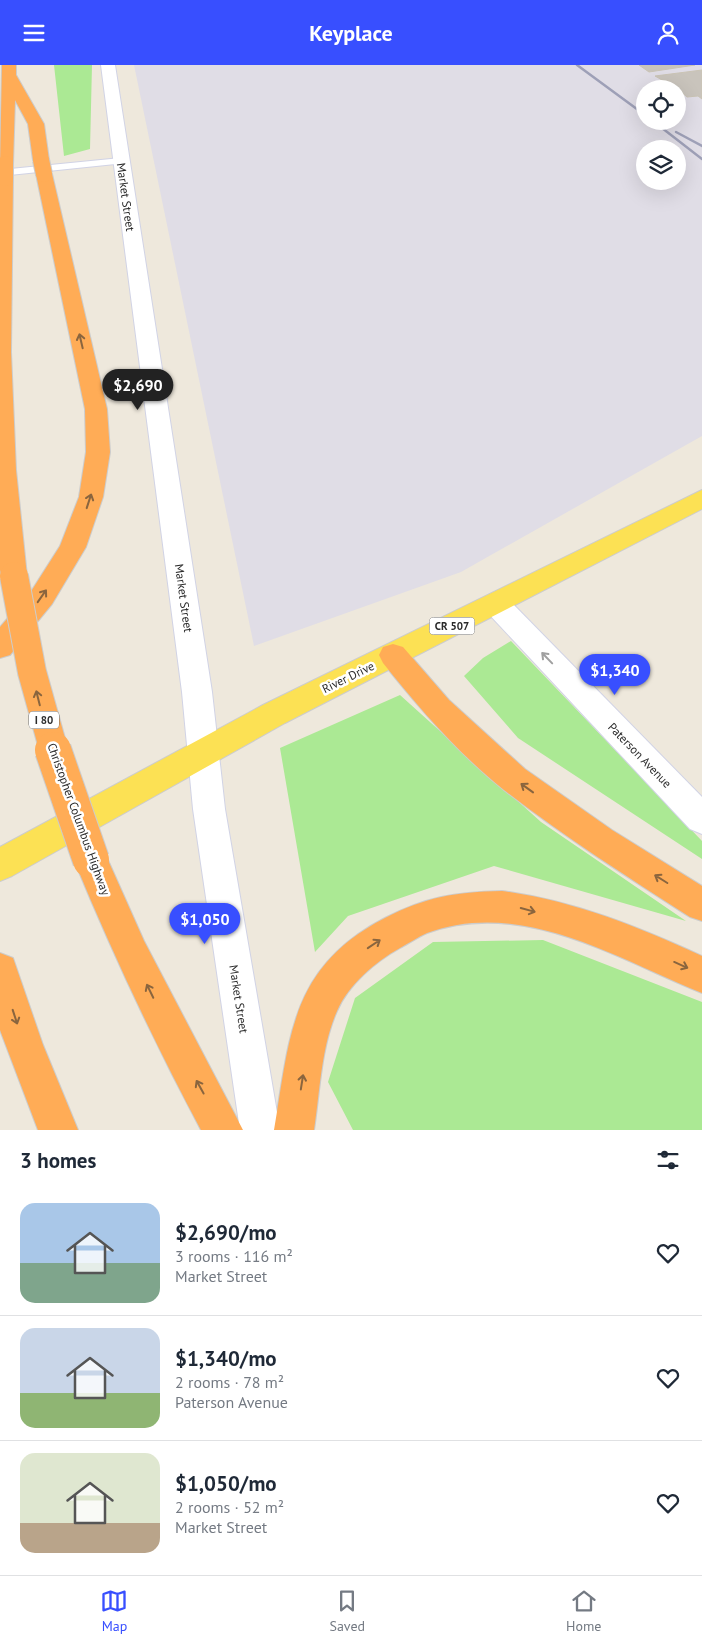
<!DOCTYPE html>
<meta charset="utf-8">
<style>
body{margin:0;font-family:"PT Sans",sans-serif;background:#f2f2f3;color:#1f2937;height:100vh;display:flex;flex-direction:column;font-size:19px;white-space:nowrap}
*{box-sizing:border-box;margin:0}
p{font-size:16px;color:#747a83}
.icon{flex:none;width:28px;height:28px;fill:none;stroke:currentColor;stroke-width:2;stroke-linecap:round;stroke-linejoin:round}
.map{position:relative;height:1065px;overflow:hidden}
.drawer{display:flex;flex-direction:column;background:#fff;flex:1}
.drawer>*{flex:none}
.fabs{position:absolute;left:636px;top:15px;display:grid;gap:10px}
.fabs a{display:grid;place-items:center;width:50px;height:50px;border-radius:50%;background:#fff;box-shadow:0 5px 20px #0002;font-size:25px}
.price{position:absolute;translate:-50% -42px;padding:0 11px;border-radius:18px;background:#384fff;color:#fff;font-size:16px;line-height:32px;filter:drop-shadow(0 1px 2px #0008)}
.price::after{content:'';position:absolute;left:50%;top:30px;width:15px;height:11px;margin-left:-8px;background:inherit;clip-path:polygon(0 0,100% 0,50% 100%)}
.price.current{background:#222;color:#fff}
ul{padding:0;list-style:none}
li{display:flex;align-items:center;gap:15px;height:125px;padding:0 20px}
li+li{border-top:1px solid #e0e1e3}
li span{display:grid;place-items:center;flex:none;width:140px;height:100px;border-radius:15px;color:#555}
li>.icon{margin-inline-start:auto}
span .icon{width:60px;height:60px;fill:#fffc;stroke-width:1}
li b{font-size:21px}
h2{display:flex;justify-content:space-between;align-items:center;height:60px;padding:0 20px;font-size:21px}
header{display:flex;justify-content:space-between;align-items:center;height:65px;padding:0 20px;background:#384fff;color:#fff;font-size:22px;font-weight:700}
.tab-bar{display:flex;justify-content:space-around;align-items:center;height:70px;border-top:1px solid #e0e1e3;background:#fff;font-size:14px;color:#747a83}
.tab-bar a{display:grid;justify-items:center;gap:2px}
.tab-bar .current{color:#384fff}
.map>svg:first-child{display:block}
.industrial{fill:#e0dde6;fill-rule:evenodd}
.green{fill:#abe994}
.building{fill:#c9c4bc;stroke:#cac4b5}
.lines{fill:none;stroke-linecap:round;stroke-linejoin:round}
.lane-casing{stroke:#d1d3e5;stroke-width:2}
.street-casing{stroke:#d1d3e5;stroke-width:2}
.secondary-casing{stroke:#d1d3e5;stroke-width:2}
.primary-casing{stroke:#ccc;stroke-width:2}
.highway-casing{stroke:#ccc;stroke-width:2}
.lane{fill:#fff;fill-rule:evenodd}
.street{fill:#fff;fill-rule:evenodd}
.secondary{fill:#fff;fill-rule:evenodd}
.primary{fill:#fce154;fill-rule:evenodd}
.highway{fill:#ffac56;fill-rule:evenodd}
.rail{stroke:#9ea0b7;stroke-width:2.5}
.highway-bridge-far2-casing{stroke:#ccc;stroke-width:18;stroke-linecap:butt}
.highway-bridge-far1-casing{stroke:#ccc;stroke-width:30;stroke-linecap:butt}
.highway-bridge-casing{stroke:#ccc;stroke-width:38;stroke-linecap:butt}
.highway-bridge-far2{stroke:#ffac56;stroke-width:16}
.highway-bridge-far1{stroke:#ffac56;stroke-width:28}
.highway-bridge{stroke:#ffac56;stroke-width:36}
.oneway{stroke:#8a653e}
.oneway2{stroke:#a0a0a0}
.labels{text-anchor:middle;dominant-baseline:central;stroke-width:5;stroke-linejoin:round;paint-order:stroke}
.shield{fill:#fff;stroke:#6b6b6b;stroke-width:1}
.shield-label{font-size:11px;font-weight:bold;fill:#2b2b2b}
.street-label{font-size:12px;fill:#2b2b2b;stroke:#fff}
</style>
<header><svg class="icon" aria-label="menu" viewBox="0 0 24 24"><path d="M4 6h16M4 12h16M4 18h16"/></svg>Keyplace<svg class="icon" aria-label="person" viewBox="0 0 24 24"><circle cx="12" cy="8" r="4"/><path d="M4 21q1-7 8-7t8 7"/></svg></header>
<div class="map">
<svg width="702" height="1065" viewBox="0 0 702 1065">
<rect width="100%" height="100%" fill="#eee8dc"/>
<path class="industrial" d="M 134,0 L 702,0 L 702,371 L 461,507 L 254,581 ZM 645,24 L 678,24 L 678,56 L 645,56 ZM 645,84 L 678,84 L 678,116 L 645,116 Z"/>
<path class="green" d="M 54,0 L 92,0 L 90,84 L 64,91 Z
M 511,576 L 702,776 L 702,794 L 518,673 L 464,611 L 483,593 Z
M 400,630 L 541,757 L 686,856 L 494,801 L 348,851 L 315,887 L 280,683 Z
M 543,875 L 702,937 L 702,1065 L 353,1065 L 328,1017 L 355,933 L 433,877 Z"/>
<path class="building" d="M 639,0 L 695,0 L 649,7 Z
M 702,5 L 702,34 L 698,31 L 687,32 L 678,24 L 655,11 Z"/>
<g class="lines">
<defs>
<path id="lane" d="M 121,93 L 125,94 L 125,98 L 0,111 L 0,105 Z"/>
<path id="street" d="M 496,529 L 506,532 L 702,732 L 702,769 L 690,764 L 486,546 L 482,539 L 486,532 Z"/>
<path id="secondary" d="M 101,0 L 115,0 L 212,627 L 225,744 L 280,1065 L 240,1065 L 193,744 L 182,627 Z"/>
<path id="primary" d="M 702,425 L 702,444 L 285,658 L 12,811 L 0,816 L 0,782 L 263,640 Z"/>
<path id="highway" d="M 2,0 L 16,0 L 16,10 L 44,59 L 49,95 L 47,99 L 35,99 L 33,95 L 28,59 L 15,35 L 13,99 L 11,103 L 0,103 Z
M 44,104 L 50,105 L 52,109 L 107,344 L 110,387 L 103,432 L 86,482 L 52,539 L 10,590 L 0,593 L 0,562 L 32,525 L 60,481 L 79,432 L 86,387 L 85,344 L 36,109 L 38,105 Z
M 5,108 L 11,109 L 13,113 L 11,287 L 16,405 L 27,511 L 24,518 L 14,521 L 4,518 L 0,505 L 0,109 Z
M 393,579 L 403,582 L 449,635 L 525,704 L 612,765 L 702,821 L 702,856 L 690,852 C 626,811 563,771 504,725 C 458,688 419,643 383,598 L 379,590 L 383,582 Z
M 91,780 L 103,784 L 144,876 L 243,1065 L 201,1065 C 154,977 112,887 74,795 L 79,784 Z
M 502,826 C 574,836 636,861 702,891 L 702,928 C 617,894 522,833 427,868 C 418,872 409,878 400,883 C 375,897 349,919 337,946 C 321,982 320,1026 314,1065 L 274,1065 C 290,972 290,902 385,853 C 426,832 455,827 502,826 Z
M 0,888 L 13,893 L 43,980 L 78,1065 L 38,1065 L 0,965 Z"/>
</defs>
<use href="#lane" class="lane-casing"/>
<use href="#street" class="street-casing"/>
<use href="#secondary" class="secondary-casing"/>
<use href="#primary" class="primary-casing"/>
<use href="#highway" class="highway-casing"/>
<use href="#lane" class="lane"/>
<use href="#street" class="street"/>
<use href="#secondary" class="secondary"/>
<use href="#primary" class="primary"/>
<use href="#highway" class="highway"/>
<path class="rail" d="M 577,0 L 645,50
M 653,56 L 702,94
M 676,67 L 702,81"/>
<defs>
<path id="highway-bridge-far2" d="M 41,95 L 44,109
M 5,99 L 5,113"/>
<path id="highway-bridge-far1" d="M 14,511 L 32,607 L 54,686"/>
<path id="highway-bridge" d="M 53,685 L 91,795"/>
</defs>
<use href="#highway-bridge-far2" class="highway-bridge-far2-casing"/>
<use href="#highway-bridge-far1" class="highway-bridge-far1-casing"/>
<use href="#highway-bridge" class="highway-bridge-casing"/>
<use href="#highway-bridge-far2" class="highway-bridge-far2"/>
<use href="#highway-bridge-far1" class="highway-bridge-far1"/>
<use href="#highway-bridge" class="highway-bridge"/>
</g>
<defs><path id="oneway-shaft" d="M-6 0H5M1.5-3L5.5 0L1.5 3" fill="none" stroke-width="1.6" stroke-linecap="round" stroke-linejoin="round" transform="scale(1.25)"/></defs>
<g class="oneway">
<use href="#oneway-shaft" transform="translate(81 276) rotate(-103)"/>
<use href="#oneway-shaft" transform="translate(89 436) rotate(-72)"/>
<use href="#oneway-shaft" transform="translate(42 531) rotate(-55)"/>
<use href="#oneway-shaft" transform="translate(38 633) rotate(-104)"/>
<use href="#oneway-shaft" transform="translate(527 723) rotate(-144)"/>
<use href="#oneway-shaft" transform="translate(661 814) rotate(-148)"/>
<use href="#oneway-shaft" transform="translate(528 845) rotate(15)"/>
<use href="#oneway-shaft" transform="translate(374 879) rotate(-34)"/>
<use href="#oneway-shaft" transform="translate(681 900) rotate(24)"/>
<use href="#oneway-shaft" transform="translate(150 926) rotate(-116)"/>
<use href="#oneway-shaft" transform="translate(15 952) rotate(72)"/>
<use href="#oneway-shaft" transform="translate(302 1017) rotate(-81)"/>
<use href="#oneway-shaft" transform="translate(200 1022) rotate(-119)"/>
</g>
<use class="oneway2" href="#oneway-shaft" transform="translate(547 593) rotate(-134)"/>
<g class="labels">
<g class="shield">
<rect x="429.5" y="552.5" width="45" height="17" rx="4"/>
<rect x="29" y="646.5" width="30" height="17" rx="4"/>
</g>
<g class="shield-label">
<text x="452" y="561">CR 507</text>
<text x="44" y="655">I 80</text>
</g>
<g class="street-label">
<text transform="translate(126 132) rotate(82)">Market Street</text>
<text transform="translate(184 533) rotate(82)">Market Street</text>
<text transform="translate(348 612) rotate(-26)">River Drive</text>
<text transform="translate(640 690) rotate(46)">Paterson Avenue</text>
<text transform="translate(79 754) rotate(70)">Christopher Columbus Highway</text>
<text transform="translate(239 934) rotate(81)">Market Street</text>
</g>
</g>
</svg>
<div class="fabs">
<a><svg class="icon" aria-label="locate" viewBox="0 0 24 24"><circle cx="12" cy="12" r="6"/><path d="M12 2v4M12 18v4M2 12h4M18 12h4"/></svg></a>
<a><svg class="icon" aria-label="layers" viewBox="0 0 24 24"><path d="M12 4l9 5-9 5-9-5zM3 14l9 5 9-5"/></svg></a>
</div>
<b class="price current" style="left:138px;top:346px">$2,690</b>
<b class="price" style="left:615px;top:631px">$1,340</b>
<b class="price" style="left:205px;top:880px">$1,050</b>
</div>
<section class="drawer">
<h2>3 homes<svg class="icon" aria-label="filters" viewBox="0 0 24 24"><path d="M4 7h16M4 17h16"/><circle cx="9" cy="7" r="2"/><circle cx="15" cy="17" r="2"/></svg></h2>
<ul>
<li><span style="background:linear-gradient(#a9c7e8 60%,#7fa58c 0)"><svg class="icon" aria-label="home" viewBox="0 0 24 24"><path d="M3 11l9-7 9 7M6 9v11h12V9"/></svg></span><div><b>$2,690/mo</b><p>3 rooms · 116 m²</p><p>Market Street</p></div><svg class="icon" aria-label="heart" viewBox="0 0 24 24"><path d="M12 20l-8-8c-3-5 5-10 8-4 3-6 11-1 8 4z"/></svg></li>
<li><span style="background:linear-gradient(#c9d6e8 65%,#8fb573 0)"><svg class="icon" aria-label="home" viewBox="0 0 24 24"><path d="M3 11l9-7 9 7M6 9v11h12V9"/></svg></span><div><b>$1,340/mo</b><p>2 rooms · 78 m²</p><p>Paterson Avenue</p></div><svg class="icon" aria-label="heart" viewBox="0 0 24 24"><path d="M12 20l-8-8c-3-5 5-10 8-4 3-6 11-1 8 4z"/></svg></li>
<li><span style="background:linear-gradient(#dfe7d0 70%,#b9a48a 0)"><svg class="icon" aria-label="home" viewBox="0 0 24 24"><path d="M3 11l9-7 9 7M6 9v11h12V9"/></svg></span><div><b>$1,050/mo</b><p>2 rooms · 52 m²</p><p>Market Street</p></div><svg class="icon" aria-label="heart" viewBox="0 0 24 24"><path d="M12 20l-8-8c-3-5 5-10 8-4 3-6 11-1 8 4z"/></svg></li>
</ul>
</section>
<nav class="tab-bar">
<a class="current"><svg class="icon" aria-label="map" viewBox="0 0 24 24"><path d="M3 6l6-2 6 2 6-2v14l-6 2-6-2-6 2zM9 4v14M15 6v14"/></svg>Map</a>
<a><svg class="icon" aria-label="saved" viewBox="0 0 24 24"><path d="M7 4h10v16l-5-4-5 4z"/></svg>Saved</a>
<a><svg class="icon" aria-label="home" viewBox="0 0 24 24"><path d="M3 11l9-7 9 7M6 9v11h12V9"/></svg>Home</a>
</nav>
